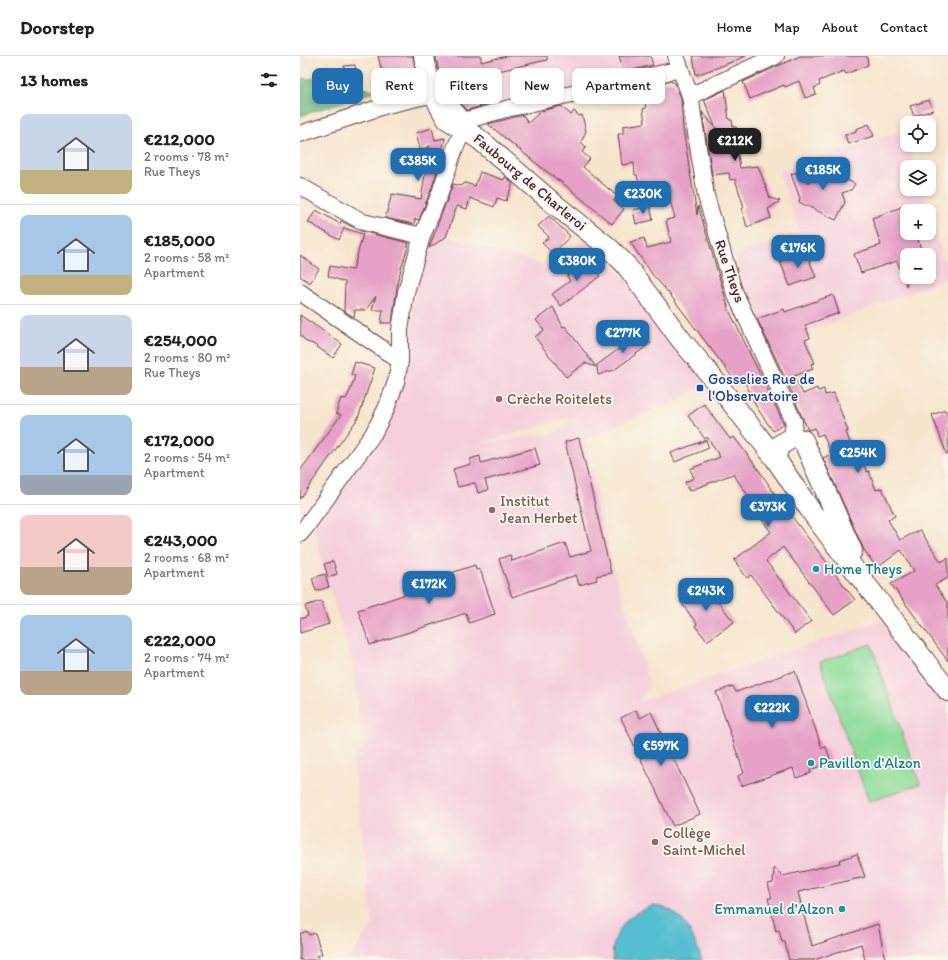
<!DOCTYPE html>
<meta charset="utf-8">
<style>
body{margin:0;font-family:Itim,sans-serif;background:#f2f2f2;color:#202124;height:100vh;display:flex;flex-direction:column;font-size:15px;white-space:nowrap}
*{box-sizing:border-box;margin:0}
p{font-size:13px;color:#757577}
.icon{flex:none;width:22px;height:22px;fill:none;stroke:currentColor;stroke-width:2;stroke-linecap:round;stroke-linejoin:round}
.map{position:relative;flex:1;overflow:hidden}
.drawer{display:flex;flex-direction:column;background:#fff;width:300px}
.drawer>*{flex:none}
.top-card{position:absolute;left:12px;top:12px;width:380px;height:36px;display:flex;gap:8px}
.fabs{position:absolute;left:600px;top:60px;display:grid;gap:8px}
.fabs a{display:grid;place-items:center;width:36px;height:36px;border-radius:8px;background:#fff;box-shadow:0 2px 6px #0003;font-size:20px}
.price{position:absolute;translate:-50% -34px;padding:0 9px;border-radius:8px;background:#1f6fb2;color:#fff;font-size:13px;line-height:26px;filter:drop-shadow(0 1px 2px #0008)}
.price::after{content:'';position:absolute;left:50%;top:24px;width:12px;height:9px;margin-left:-6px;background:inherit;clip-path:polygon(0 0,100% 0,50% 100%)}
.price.current{background:#222;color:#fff}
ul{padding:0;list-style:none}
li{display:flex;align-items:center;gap:12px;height:100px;padding:0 20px}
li+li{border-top:1px solid #e0e0e0}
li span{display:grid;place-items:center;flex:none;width:112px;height:80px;border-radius:8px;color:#555}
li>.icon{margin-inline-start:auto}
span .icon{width:48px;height:48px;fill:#fffc;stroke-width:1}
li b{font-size:17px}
h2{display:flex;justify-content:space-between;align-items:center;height:48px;padding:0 20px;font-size:17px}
.tag{padding:0 14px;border-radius:8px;background:#fff;box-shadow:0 2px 6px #0003;font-size:14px;line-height:36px}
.tag.current{background:#1f6fb2;color:#fff}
header{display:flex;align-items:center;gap:24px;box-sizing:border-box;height:56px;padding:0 20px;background:#fff;border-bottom:1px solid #e0e0e0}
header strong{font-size:19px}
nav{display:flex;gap:22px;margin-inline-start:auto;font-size:14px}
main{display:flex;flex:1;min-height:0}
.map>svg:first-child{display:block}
.built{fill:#f5cfdb;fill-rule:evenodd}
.green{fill:#8edc9b;stroke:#6c7e63}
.forest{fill:#72bc83;stroke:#5e6e57}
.water{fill:#54bed0;stroke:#4f6e7e}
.building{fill:#e6a2c6}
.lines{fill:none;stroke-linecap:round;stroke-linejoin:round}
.minor-casing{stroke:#643d43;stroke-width:18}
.major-casing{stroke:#643d43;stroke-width:22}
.minor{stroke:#fff;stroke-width:16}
.major{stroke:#fff;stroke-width:20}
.transit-dot{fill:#1a4fb4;stroke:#fbf7ec;stroke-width:1.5}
.education-dot{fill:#8d6e63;stroke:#fbf7ec;stroke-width:1.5}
.culture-dot{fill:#0f9aa8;stroke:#fbf7ec;stroke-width:1.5}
.labels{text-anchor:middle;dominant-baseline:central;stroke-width:3.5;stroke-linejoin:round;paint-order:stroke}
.street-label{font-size:15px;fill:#4a1f2b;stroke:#fbf7ec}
.transit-label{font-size:15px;fill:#164399;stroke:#fbf7ec;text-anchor:start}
.education-label{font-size:15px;fill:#785e54;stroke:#fbf7ec;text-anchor:start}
.culture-label{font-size:15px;fill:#0d838f;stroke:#fbf7ec;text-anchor:start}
</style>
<header>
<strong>Doorstep</strong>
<nav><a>Home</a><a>Map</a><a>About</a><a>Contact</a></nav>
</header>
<main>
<section class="drawer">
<h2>13 homes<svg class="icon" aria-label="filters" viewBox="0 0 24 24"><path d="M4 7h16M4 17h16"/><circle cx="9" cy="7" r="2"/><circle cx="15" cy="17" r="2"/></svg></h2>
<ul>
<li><span style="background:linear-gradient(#c9d6e8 70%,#c2b280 0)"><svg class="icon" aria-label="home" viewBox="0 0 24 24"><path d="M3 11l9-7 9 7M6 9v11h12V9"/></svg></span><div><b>€212,000</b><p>2 rooms · 78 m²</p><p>Rue Theys</p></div></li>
<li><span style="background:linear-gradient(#a9c7e8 75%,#c2b280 0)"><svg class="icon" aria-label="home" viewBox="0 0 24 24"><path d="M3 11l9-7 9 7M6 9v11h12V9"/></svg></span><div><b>€185,000</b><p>2 rooms · 58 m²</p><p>Apartment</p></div></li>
<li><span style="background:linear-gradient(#c9d6e8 65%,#b9a48a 0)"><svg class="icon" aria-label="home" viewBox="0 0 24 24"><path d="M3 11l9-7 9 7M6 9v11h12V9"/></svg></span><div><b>€254,000</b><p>2 rooms · 80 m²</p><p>Rue Theys</p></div></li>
<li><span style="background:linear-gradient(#a9c7e8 75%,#9aa5b1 0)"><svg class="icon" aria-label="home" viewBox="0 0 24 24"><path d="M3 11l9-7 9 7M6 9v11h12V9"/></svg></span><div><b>€172,000</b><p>2 rooms · 54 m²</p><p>Apartment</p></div></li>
<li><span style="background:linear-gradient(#f6c9c9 65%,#b9a48a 0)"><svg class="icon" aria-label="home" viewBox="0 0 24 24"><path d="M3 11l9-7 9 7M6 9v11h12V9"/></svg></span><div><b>€243,000</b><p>2 rooms · 68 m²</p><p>Apartment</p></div></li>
<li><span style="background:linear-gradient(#a9c7e8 70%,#b9a48a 0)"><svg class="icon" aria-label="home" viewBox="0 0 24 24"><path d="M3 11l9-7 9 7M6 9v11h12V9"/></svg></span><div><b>€222,000</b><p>2 rooms · 74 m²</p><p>Apartment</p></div></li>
</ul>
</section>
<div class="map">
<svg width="648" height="904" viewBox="0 0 648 904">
<rect width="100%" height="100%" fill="#fbf7ec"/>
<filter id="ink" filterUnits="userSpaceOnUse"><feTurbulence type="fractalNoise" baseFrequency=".025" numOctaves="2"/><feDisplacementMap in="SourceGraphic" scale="8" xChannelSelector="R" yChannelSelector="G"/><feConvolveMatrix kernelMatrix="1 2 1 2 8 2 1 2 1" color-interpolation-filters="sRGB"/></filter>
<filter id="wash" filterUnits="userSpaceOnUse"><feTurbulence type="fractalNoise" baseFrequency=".012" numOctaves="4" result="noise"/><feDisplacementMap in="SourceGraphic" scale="16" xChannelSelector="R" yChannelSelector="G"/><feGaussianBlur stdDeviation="0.9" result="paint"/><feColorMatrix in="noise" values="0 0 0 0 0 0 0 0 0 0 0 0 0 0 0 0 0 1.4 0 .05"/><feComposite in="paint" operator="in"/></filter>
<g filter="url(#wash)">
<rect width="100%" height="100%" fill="#f7e4cd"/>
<path class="built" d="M 202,0 L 371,0 L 377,14 L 202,49 L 194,2 Z
M 604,75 L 615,111 L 607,111 L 607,133 L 622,133 L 629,155 L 607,155 L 607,177 L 629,177 L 629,157 L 648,217 L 648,222 L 491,282 L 482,254 L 456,264 L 435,199 L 500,176 L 479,115 ZM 607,199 L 629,199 L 629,221 L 607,221 Z
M 135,178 L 254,211 L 286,181 L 382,285 L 414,323 L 382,342 L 284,383 L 316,523 L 350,628 L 339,646 L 592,561 L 648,638 L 648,904 L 48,904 L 73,867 L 53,706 L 63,691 L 53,610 L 20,498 L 12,462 L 102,329 L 123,187 ZM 283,358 L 252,377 L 178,388 Z"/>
<path class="green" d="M 571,588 L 620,728 L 569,746 L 520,606 Z"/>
<path class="forest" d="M 20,22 L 77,35 L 0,60 L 0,23 Z"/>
<path class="water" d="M 354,849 C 385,854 392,878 402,904 L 313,904 C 310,887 321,866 336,857 C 341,854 348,852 354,849 Z"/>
<g id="blocks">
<path class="building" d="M 78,0 L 113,0 L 117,25 L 119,32 L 88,39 Z
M 136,0 L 181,0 L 181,6 L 207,0 L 247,0 L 247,4 L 194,16 L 195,22 L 175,26 L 185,49 L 167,54 L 152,37 L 147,34 L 139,17 Z
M 319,0 L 350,0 L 353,9 L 324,16 Z
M 393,0 L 446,0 L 419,11 L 396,19 Z
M 500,0 L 567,0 L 568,9 L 546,18 L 544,15 L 519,25 L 520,29 L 514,32 L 516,38 L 505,42 L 499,25 L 485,31 L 484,29 L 450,43 L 443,26 Z
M 55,9 L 56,18 L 46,20 L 44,10 Z
M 370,25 L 375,27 L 381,42 L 383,73 L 397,159 L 398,150 L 429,254 L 484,368 L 473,375 L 457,352 L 443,322 L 437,326 L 433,322 L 368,236 L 352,218 L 330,186 L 344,182 L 347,192 L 371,186 L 366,164 L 375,162 L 368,138 L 342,142 L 337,119 L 335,119 L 334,107 L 322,109 L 318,78 L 323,78 L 323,70 L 345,67 L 343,53 L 346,52 L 344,42 L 362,39 L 361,27 Z
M 425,34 L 429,64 L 432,64 L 433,71 L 436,71 L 439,80 L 436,81 L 439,92 L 437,93 L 440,112 L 458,110 L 470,142 L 480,145 L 468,153 L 471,162 L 447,171 L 442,153 L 444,151 L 435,123 L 430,124 L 429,117 L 412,119 L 402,56 L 416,72 L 404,44 Z
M 629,44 L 633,54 L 614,60 L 610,50 Z
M 261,50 L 271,59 L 274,55 L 279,60 L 282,59 L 286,75 L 281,86 L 286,91 L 282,96 L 290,103 L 283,111 L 317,140 L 314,145 L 324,153 L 312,168 L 259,124 L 259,125 L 237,108 L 188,68 L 223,59 L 228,67 L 241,55 Z
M 569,68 L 574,80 L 548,88 L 545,79 L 556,75 L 556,73 Z
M 132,72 L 135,84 L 145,82 L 142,100 L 131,134 L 119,164 L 115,163 L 114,168 L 85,162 L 92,138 L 121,143 L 130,90 L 120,94 L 116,77 Z
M 518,109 L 555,128 L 551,134 L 542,137 L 545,146 L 536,164 L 499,146 L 500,142 L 491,118 L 503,114 L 508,128 Z
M 180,116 L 204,124 L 205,121 L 213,127 L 206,145 L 197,142 L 194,151 L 170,142 L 167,153 L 157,150 L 146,181 L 129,192 L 153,128 L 161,130 L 165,127 L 175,130 Z
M 607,149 L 607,177 L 616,177 L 623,199 L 607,199 L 607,230 L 606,230 L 597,205 L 561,217 L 554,198 L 581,189 L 572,162 Z
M 350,150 L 353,164 L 336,168 L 333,154 Z
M 16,154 L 40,168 L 41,165 L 61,175 L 109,187 L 98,223 L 92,267 L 81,267 L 83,254 L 72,254 L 76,240 L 66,254 L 55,254 L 54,261 L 44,255 L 45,226 L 28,220 L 30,210 L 53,214 L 63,178 L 44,172 L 39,184 L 8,166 Z
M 249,160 L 270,180 L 253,198 L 242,187 L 249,181 L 238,170 Z
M 506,196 L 516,221 L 490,230 L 480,205 Z
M 0,199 L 19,213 L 10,227 L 0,220 Z
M 287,203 L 300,220 L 261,250 L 252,238 L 270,225 L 267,220 Z
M 533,239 L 539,257 L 505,269 L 510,282 L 505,284 L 515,307 L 511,308 L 513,313 L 494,320 L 503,338 L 517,332 L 518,335 L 524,333 L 525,339 L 534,337 L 548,375 L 546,376 L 554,397 L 558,395 L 567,416 L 569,415 L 576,434 L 582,432 L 595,460 L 588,464 L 600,484 L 620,474 L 641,506 L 648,502 L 648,522 L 635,529 L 648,548 L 648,605 L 591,528 L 614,515 L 601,494 L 577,512 L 564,494 L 523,402 L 531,398 L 523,378 L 517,380 L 515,372 L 508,374 L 496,347 L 497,347 L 457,263 L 484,253 L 485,256 Z
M 253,251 L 263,271 L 265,270 L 296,311 L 285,307 L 266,321 L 241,289 L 235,281 L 244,274 L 236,264 Z
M 0,259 L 42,288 L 33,302 L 13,288 L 7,286 L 0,279 Z
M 342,276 L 351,287 L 314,314 L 298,319 L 297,309 Z
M 55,306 L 75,312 L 58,362 L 0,443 L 0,415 L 41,359 L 36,357 L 41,342 L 46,343 L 50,335 L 55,320 L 51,319 Z
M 404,348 L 430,383 L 434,381 L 458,413 L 469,429 L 468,429 L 555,544 L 534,559 L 483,491 L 466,505 L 511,565 L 495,578 L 451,519 L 447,522 L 434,504 L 471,476 L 458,458 L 460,456 L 433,418 L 389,435 L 385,426 L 394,422 L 390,413 L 420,401 L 407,381 L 405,383 L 388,360 Z
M 645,354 L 648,362 L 648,398 L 647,399 L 632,359 Z
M 279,382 L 311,517 L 296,520 L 297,524 L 279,529 L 276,519 L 212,541 L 199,503 L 210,499 L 212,505 L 265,487 L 270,501 L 291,495 L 265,386 Z
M 406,384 L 409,392 L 375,406 L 371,397 Z
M 235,392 L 240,409 L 185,424 L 188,434 L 178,437 L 175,427 L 158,431 L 153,413 L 171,408 L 170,403 L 180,400 L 181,407 Z
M 33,505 L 37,518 L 28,521 L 24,508 Z
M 175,509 L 176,514 L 180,513 L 195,558 L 169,567 L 166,557 L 70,589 L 58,554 L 109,537 L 106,532 Z
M 25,518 L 29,531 L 16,535 L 12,522 Z
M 403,527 L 434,566 L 407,585 L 395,570 L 397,568 L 380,545 Z
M 21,545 L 29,568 L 0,577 L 0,563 L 8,560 L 5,550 Z
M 495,615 L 522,692 L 526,691 L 531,706 L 510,714 L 511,717 L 496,722 L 493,712 L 441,730 L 438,720 L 444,717 L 416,636 L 433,630 L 436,636 Z
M 336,654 L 340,662 L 351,656 L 400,758 L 373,770 L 321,662 Z
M 557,798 L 565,821 L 498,836 L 512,890 L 578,868 L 585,904 L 565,904 L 561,888 L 514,904 L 489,904 L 485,886 L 482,886 L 479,874 L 476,875 L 468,842 L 472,842 L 468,828 L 473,827 L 474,812 L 483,820 L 540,807 L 539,804 Z
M 7,875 L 9,879 L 15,877 L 22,898 L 17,900 L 19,904 L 0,904 L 0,878 Z"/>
</g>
</g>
<g filter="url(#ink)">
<use href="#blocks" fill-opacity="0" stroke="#643d43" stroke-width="1"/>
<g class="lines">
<defs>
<path id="minor" d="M 376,0 L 390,40 L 406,140 L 434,235 L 494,366 L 492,382
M 390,40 L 476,0
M 164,65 L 202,54 L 381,13
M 0,78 L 87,49 L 126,40 L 135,39 L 145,43 L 164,65
M 0,130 L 63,166 L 122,180
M 0,236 L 100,305
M 0,478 L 5,472 L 73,378 L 86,353 L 96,326 L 100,305 L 100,274 L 106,236 L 122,180 L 140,137 L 153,97 L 164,72 L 164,65"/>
<path id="major" d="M 124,0 L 128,23 L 140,51 L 147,63 L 179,83 L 253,147 L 308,191 L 326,209 L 382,285 L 404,311 L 475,402 L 513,458 L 551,509 L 648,635
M 475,402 L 480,389 L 492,382 L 503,384 L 552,495"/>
</defs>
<use href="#minor" class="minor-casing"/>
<use href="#major" class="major-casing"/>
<use href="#minor" class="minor"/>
<use href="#major" class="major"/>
</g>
</g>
<rect class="transit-dot" x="396" y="328" width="8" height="8" rx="2"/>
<g class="education-dot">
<circle cx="199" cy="343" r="4"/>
<circle cx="192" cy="454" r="4"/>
<circle cx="355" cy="786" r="4"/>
</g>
<g class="culture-dot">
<circle cx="516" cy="513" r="4"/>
<circle cx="511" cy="707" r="4"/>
<circle cx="542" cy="853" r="4"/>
</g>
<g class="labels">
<g class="street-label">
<text transform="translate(230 126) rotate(40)">Faubourg de Charleroi</text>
<text transform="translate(430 215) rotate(71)">Rue Theys</text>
</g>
<g class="transit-label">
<text x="408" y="323">Gosselies Rue de<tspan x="408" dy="17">l'Observatoire</tspan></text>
</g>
<g class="education-label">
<text x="207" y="343">Crèche Roitelets</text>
<text x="200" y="445">Institut<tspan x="200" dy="17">Jean Herbet</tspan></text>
<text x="363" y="777">Collège<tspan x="363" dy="17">Saint-Michel</tspan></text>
</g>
<g class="culture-label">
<text x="524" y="513">Home Theys</text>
<text x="519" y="707">Pavillon d'Alzon</text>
<text x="534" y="853" text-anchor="end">Emmanuel d'Alzon</text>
</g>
</g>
</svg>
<div class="fabs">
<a><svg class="icon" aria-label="locate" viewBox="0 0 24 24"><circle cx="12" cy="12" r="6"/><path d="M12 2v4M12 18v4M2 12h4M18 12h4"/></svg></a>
<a><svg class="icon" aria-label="layers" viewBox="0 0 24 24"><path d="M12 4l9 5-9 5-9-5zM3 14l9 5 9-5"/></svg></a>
<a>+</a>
<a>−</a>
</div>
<b class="price current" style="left:435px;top:106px">€212K</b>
<b class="price" style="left:118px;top:126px">€385K</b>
<b class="price" style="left:523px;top:135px">€185K</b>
<b class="price" style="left:343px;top:159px">€230K</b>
<b class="price" style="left:498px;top:213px">€176K</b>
<b class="price" style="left:277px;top:226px">€380K</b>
<b class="price" style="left:323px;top:298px">€277K</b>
<b class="price" style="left:558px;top:418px">€254K</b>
<b class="price" style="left:468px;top:472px">€373K</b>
<b class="price" style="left:129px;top:549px">€172K</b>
<b class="price" style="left:406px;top:556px">€243K</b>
<b class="price" style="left:472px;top:673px">€222K</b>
<b class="price" style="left:361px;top:711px">€597K</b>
<div class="top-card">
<a class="tag current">Buy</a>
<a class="tag">Rent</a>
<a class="tag">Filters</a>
<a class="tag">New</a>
<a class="tag">Apartment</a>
</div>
</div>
</main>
